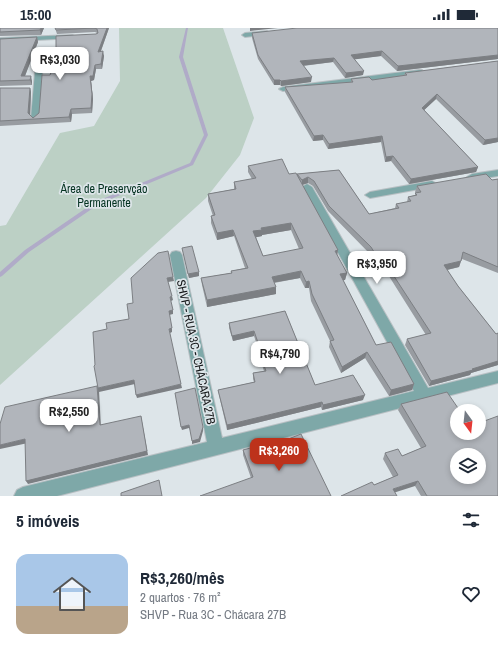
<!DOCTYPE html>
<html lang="pt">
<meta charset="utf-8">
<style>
body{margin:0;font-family:"Archivo Narrow",sans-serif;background:#f6f6f7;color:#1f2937;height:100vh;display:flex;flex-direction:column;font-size:15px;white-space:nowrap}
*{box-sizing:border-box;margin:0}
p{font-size:13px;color:#747a83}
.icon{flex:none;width:22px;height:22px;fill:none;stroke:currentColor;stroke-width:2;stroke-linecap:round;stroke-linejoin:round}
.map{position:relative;height:468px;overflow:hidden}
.side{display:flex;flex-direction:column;background:#fff;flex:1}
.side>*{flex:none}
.needle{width:26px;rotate:165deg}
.fabs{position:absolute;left:450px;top:376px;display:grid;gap:8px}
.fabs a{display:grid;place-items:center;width:36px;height:36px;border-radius:50%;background:#fff;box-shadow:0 2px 6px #0003;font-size:20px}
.price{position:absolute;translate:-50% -34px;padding:0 9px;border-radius:8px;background:#fff;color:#222;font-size:13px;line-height:26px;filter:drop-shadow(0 1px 2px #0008)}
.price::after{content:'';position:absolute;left:50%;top:24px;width:12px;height:9px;margin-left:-6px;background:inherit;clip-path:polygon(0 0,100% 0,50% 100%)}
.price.selected{background:#bd321b;color:#fff}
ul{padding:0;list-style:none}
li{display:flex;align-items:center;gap:12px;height:100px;padding:0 16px}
li span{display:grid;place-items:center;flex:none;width:112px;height:80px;border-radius:12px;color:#555}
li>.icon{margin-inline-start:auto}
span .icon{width:48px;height:48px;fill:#fffc;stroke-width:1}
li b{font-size:17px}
h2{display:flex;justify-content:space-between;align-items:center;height:48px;padding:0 16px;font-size:17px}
.status{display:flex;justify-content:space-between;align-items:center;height:28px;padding:0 20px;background:#fff;direction:ltr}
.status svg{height:11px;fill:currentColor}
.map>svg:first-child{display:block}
.green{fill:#bcd0c5}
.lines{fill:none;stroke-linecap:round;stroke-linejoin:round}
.stream{fill:#b0abc8;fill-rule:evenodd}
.minor-casing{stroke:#b9c0c4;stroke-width:2}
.minor{fill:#7ea8a8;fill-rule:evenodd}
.wall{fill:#989ca1;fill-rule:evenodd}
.shaded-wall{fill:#7c7f83}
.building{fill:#b1b5bb;stroke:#7c7f83;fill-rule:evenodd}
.labels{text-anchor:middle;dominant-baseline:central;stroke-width:3.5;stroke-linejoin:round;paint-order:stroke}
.park-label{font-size:12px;fill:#043221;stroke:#dde5e9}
.street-label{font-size:12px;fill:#151719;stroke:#dde5e9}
</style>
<div class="status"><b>15:00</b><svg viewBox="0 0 49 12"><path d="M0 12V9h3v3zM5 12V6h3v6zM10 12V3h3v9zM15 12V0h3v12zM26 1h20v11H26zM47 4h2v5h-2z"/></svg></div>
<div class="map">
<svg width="498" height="468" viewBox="0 0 498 468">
<rect width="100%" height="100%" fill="#dde5e9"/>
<path class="green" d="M 119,0 L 223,0 L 254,90 L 240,127 L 206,170 L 0,357 L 0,198 L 6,197 L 60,105 L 94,98 L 120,53 Z"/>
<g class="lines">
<path class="stream" d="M 186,0 L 188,0 L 183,29 L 208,107 L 193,137 L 99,176 L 29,224 L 2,248 L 0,249 L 0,244 L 25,222 L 95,174 L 190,135 L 204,107 L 179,29 Z"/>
<defs>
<path id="minor" d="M 267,3 L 270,5 L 269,6 L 245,9 L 242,7 L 245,5 Z
M 72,7 L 74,8 L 74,10 L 0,14 L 0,10 Z
M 36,32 L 42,32 L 43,34 L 39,90 L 35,93 L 31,90 Z
M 419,42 L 422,42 L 422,46 L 283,63 L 279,61 L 283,59 Z
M 498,142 L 498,148 L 472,152 L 467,149 L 472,146 Z
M 432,153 L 437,156 L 436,158 L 370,170 L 365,167 L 370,164 Z
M 307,156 L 312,159 L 428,360 L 498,343 L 498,355 L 57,468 L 14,468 L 17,462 L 23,459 L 207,414 L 170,227 L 172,224 L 176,223 L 180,224 L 182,227 L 222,410 L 414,363 L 302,159 Z"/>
</defs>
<use href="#minor" class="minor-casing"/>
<use href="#minor" class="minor"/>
</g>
<path class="wall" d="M 0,0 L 44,0 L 41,7 L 0,8 Z
M 55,0 L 109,0 L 101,23 L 104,28 L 102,41 L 96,41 L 94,52 L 91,53 L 93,71 L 92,85 L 72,86 L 71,94 L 0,98 L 0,60 L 30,60 L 31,64 L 30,87 L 33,90 L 39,85 L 50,47 L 97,5 L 95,4 L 57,6 Z
M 498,0 L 498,31 L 397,43 L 381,28 L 354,31 L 363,47 L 345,50 L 333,34 L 303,38 L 311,54 L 281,58 L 280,57 L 274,57 L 258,31 L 252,10 L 252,5 Z
M 37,9 L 38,14 L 25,48 L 32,53 L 32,57 L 0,58 L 0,11 Z
M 498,33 L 498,114 L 483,117 L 436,71 L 424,82 L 478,139 L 476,144 L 409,156 L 391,133 L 385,134 L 381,114 L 328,121 L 323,112 L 313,113 L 285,64 L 285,59 L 351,54 L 351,51 L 372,52 L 404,47 L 405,45 Z
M 248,138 L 289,146 L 297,148 L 297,146 L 339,142 L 369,186 L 395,180 L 396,176 L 407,174 L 408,169 L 415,167 L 415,165 L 416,165 L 415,164 L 417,158 L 492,152 L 498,151 L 498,245 L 462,231 L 461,233 L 459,239 L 447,242 L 458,258 L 496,306 L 498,305 L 498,337 L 471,345 L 470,347 L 429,358 L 405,317 L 407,311 L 426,307 L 387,245 L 382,246 L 369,225 L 328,183 L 313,158 L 308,155 L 302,157 L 337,228 L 347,245 L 345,252 L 343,252 L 376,317 L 414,356 L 412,362 L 389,368 L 365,330 L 341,345 L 329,319 L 330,313 L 311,273 L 309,260 L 305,260 L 300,250 L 274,255 L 276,266 L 207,279 L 202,257 L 201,250 L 231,245 L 231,243 L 245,240 L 234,208 L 217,212 L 211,195 L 211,188 L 213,188 L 208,173 L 208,166 L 234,161 L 234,154 L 252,151 L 248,144 ZM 291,202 L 299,221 L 263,228 L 256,209 L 262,208 L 262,207 Z
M 182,220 L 199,248 L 189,250 Z
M 285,283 L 315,357 L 363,372 L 322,382 L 321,379 L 227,402 L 219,367 L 218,362 L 254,354 L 253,351 L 253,345 L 264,343 L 262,337 L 262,332 L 254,308 L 233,313 L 229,300 L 229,295 Z
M 401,376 L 457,405 L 498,468 L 421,468 L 415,458 L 374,457 L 393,449 L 383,431 L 385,425 L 402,428 L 421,420 L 398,382 Z
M 273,417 L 331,468 L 251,450 L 243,427 L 243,422 Z"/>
<path class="shaded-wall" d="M 41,0 L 44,0 L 41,7 L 40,2 Z
M 107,0 L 109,0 L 99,28 L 98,24 Z
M 250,0 L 278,0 L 250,3 Z
M 37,9 L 38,14 L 23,53 L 21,48 Z
M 103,23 L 104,28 L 102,41 L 101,36 Z
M 382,23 L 381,28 L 350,32 L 351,27 Z
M 498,27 L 498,31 L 397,43 L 398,38 Z
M 334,30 L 333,34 L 300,38 L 300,33 Z
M 95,37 L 96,41 L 94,52 L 91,53 L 93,71 L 92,85 L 91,80 L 90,48 Z
M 364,43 L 363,47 L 345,50 L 346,45 Z
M 31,48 L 32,53 L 32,57 L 30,52 Z
M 312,49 L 311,54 L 281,58 L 281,53 Z
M 274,52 L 280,52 L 280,57 L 274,57 Z
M 30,60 L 31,64 L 30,90 L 28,85 Z
M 437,66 L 436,71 L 421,85 L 422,80 Z
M 71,81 L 72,86 L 71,94 L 69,89 Z
M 323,107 L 323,112 L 313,113 L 314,108 Z
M 382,108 L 381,114 L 328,121 L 329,116 Z
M 498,110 L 498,114 L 483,117 L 485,112 Z
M 393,128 L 391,133 L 385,134 L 386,129 Z
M 478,139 L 476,144 L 409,156 L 411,151 Z
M 308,149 L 308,155 L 302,157 L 302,152 Z
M 291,195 L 291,202 L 262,207 L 262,208 L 253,210 L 253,203 L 261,200 Z
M 233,202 L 234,208 L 217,212 L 217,205 Z
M 338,222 L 337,229 L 335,223 Z
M 461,233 L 459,239 L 442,243 L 444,237 Z
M 388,239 L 387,245 L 382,246 L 384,240 Z
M 301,243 L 300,250 L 271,255 L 272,249 Z
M 199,244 L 199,248 L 189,250 L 188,246 Z
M 347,245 L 345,252 L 339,253 L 340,246 Z
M 173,249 L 174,253 L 168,254 L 167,250 Z
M 309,253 L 309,260 L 305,260 L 306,254 Z
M 276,259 L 276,266 L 207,279 L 207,272 Z
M 172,268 L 173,272 L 171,273 L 170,269 Z
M 173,282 L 173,286 L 169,287 L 169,283 Z
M 172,300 L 172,304 L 170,305 L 169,301 Z
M 254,303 L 254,308 L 233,313 L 232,308 Z
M 367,324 L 365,330 L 341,345 L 342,339 Z
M 498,333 L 498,337 L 471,345 L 470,347 L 429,358 L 431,353 Z
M 134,352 L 135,356 L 99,364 L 98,360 Z
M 181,356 L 182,360 L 137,370 L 136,367 Z
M 414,356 L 412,362 L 389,368 L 391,362 Z
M 97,358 L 99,362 L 101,401 L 100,397 Z
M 365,367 L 363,372 L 322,382 L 323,377 Z
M 322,374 L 321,379 L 227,402 L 227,397 Z
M 141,388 L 148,427 L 28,456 L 26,453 Z
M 189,397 L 189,400 L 182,402 L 181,399 Z
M 203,399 L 203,403 L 200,414 L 192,416 L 192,413 Z
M 25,411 L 28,415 L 0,421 L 0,417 Z
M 418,453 L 415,458 L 390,466 L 393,461 Z"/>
<path class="building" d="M 0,0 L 41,0 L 40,2 L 0,4 Z
M 55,0 L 107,0 L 98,24 L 103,23 L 101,36 L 95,37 L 93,48 L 90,48 L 92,66 L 91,80 L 71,81 L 69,89 L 0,93 L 0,60 L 30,60 L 28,85 L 33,90 L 39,85 L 42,47 L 50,47 L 56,32 L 56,8 L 96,6 L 98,5 L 97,1 L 94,0 L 56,2 Z
M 297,0 L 498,0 L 498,27 L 398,38 L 382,23 L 351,27 L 364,43 L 346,45 L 334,30 L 300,33 L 312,49 L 281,53 L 280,52 L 274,52 L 258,27 L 252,5 Z
M 37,9 L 21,48 L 31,48 L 30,52 L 0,53 L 0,11 Z
M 498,33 L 498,110 L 485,112 L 437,66 L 422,80 L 478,139 L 411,151 L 393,128 L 386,129 L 382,108 L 329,116 L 323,107 L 314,108 L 285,59 L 353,54 L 351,51 L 369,49 L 372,52 L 407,47 L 405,45 Z
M 282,131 L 289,146 L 296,145 L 338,222 L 335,223 L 347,245 L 340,246 L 376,317 L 391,314 L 414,356 L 391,362 L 367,324 L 342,339 L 330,313 L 334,312 L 312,266 L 309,253 L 306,254 L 301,243 L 272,249 L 276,259 L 207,272 L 201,250 L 232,245 L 231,243 L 248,240 L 233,202 L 217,205 L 211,188 L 215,187 L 208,166 L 236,161 L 234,154 L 256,150 L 248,138 ZM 291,195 L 303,220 L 263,228 L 253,203 L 262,202 L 261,200 Z
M 339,142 L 369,186 L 399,180 L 396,176 L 411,173 L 408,169 L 417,167 L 415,165 L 421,164 L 417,158 L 486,146 L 492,152 L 498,151 L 498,239 L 463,224 L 461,233 L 444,237 L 458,258 L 496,306 L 498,305 L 498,333 L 472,341 L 473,342 L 431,353 L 407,311 L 431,305 L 388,239 L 384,240 L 371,219 L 329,178 L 314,153 L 308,149 L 302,152 L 297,146 Z
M 192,218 L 199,244 L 188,246 L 182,220 Z
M 168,223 L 173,249 L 167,250 L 172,268 L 170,269 L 173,282 L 169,283 L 172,300 L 169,301 L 181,356 L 136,367 L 134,352 L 98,360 L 94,338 L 95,337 L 93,304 L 107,301 L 106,295 L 129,291 L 127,276 L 133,275 L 131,250 L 158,225 Z
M 285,283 L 315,357 L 353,347 L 365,367 L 323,377 L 322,374 L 227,397 L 218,362 L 255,354 L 253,345 L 266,343 L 262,332 L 264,332 L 254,303 L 232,308 L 229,295 Z
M 97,358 L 100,397 L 141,388 L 147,423 L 26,453 L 25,411 L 0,417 L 0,396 L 5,379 Z
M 195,360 L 203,399 L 199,411 L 192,413 L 189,397 L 181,399 L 175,365 Z
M 447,364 L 460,383 L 457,383 L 457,405 L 479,405 L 479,395 L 498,388 L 498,468 L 427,468 L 418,453 L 393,461 L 397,468 L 341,468 L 372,454 L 374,457 L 398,447 L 385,425 L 398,421 L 402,428 L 426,418 L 401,376 ZM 457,427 L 479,427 L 479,449 L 457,449 Z
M 301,406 L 331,468 L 200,468 L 253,449 L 243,422 L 272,414 L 273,417 Z
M 159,452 L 162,468 L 121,468 L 121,465 Z"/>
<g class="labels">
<g class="park-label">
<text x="104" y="161">Área de Preservção<tspan x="104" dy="14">Permanente</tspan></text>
</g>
<g class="street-label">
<text transform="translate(196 324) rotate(78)">SHVP - RUA 3C - CHÁCARA 27B</text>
</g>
</g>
</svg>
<div class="fabs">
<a><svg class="needle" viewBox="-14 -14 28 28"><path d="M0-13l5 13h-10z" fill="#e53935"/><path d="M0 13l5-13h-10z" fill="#747a83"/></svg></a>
<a><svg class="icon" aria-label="layers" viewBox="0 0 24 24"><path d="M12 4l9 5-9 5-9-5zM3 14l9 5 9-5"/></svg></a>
</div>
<b class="price" style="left:60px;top:53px">R$3,030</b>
<b class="price" style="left:377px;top:257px">R$3,950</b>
<b class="price" style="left:280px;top:347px">R$4,790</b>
<b class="price" style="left:69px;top:405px">R$2,550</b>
<b class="price selected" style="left:279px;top:444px">R$3,260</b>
</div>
<section class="side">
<h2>5 imóveis<svg class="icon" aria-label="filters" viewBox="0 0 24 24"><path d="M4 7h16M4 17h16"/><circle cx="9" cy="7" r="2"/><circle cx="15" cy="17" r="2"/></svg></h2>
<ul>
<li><span style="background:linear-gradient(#a9c7e8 65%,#b9a48a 0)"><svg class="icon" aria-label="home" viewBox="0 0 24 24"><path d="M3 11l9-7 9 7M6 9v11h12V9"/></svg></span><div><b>R$3,260/mês</b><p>2 quartos · 76 m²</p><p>SHVP - Rua 3C - Chácara 27B</p></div><svg class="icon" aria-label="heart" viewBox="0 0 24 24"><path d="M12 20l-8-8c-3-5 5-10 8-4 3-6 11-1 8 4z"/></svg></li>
</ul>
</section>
